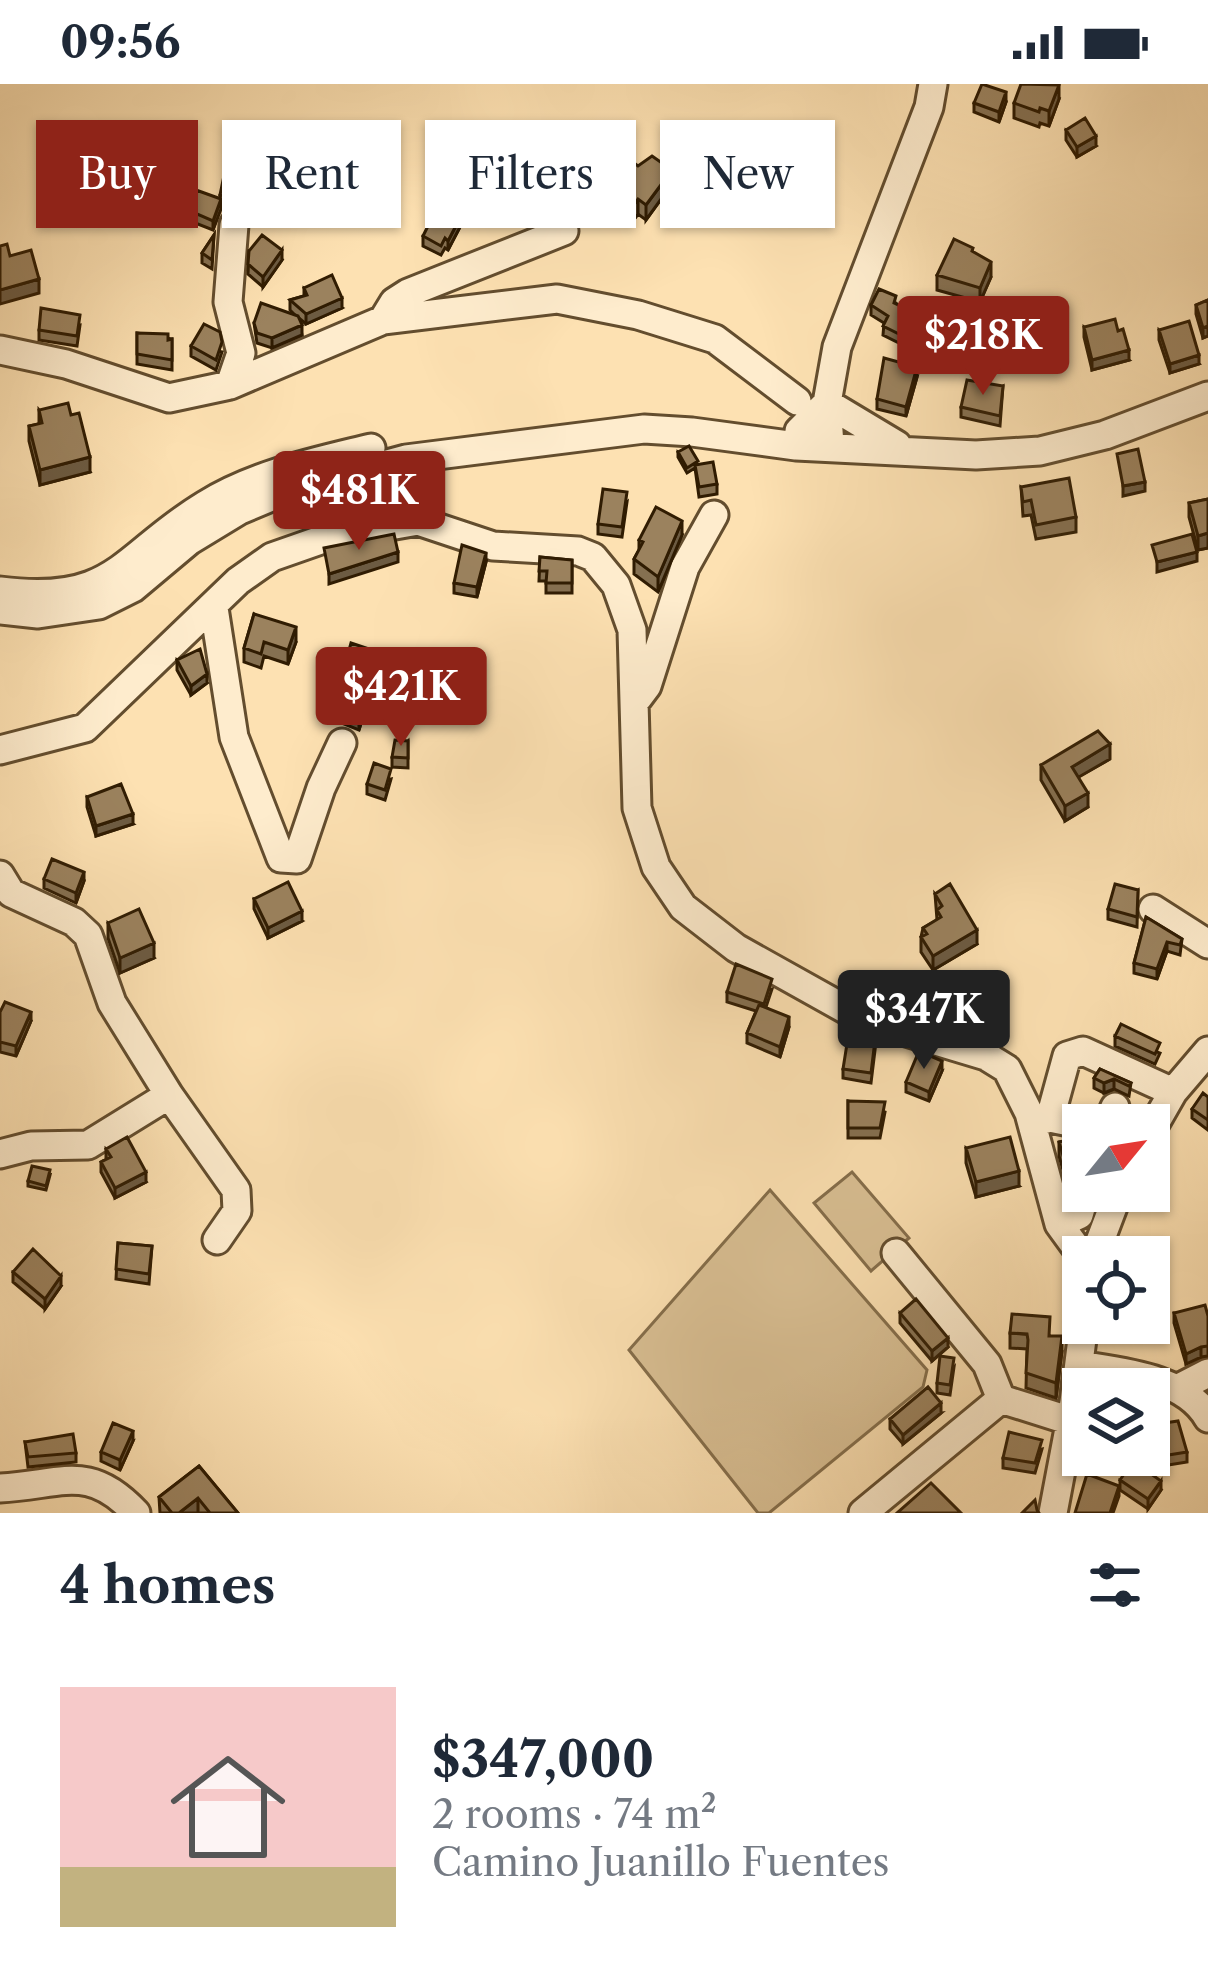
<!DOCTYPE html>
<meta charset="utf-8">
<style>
body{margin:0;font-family:"Libre Caslon Text",serif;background:#f6f6f7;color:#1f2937;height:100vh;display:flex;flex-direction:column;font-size:45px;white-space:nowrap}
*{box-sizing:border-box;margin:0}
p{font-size:39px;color:#747a83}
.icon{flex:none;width:66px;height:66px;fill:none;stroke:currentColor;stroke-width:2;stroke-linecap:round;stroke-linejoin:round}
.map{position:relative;height:1429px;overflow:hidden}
.side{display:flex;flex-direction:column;background:#fff;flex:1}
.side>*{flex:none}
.top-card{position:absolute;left:36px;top:36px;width:1137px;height:108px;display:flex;gap:24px}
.needle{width:78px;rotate:60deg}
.buttons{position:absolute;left:1062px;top:1020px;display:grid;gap:24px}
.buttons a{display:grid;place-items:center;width:108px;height:108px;border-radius:0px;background:#fff;box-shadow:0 3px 9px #0004;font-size:60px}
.price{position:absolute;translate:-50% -102px;padding:0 27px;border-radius:12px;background:#8f2418;color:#fff;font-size:39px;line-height:78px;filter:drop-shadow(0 3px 6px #0008)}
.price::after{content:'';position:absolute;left:50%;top:72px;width:36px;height:27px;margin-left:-18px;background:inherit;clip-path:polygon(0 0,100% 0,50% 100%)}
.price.on{background:#222;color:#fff}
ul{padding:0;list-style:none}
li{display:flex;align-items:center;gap:36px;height:300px;padding:0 60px}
li span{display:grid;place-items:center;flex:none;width:336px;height:240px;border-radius:0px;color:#555}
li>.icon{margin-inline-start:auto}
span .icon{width:144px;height:144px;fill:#fffc;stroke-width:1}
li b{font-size:51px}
h2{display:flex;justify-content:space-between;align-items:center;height:144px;padding:0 60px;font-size:51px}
.pill{padding:0 42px;border-radius:0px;background:#fff;box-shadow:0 3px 9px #0004;font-size:42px;line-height:108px}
.pill.on{background:#8f2418;color:#fff}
.status{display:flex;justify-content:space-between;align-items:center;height:84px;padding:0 60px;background:#fff;direction:ltr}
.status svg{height:33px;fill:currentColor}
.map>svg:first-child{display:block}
.green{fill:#dac094;stroke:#856e4b;stroke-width:3}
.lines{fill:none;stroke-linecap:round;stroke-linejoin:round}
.minor-casing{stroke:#634d2e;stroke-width:33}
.minor{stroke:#feeccd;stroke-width:27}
.wall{fill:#857051;stroke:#301c02;stroke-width:3}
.shaded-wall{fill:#6c5b42;stroke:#301c02;stroke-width:3}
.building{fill:#9b825e;stroke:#301c02;stroke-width:3}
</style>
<div class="status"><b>09:56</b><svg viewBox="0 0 49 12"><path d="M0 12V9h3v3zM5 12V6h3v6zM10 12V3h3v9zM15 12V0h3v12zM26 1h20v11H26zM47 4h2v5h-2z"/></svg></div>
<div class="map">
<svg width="1208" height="1429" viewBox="0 0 1208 1429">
<rect width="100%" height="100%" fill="#fde1b2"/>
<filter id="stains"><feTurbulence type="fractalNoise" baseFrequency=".00167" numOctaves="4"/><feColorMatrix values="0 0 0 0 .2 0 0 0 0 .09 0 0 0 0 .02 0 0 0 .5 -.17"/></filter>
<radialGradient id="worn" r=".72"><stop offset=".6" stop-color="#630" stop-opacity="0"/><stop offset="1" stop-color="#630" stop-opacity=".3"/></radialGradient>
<path class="green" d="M 852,1088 L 909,1154 L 871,1187 L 814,1119 Z
M 770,1106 L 927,1286 L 923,1303 L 769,1429 L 758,1429 L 629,1266 Z"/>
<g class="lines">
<defs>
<path id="minor" d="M 383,236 L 394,218 L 408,209 L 564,147
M 0,266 L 66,280 L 169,314 L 230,301 L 383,236 L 557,215 L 638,231 L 715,255 L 797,317
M 230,301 L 241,269 L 228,218 L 234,141
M 799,347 L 827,319 L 897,361
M 830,361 L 827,319 L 837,263 L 929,23 L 933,0
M 0,507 C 116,522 121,472 205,421 C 255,390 314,378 371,364
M 214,524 L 234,653 L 281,774 L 297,775 L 321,704 L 342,659
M 0,526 L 38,530 L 99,521 L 133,504 L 189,457 L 240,426 L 283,408 L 406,375 L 644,345 L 692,348 L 796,362 L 976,371 L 1040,367 L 1105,351 L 1208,312
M 638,614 L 647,602 L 685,483 L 714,431
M 0,666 L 85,644 L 238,497 L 272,473 L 332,452 L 418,437 L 493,462 L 578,467 L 593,473 L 616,501 L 632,546 L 637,724 L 656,783 L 683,823 L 736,864 L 863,935 L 986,972 L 1007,985 L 1029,1029 L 1059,1140 L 1083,1173
M 0,791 L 11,809 L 74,838 L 88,851 L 112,919 L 169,1011 L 236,1106 L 237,1127 L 217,1156
M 1153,825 L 1208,860
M 1050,1034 L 1067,972 L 1083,967 L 1173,1008
M 1036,1038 L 1050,1034 L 1084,1041
M 1107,1041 L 1115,1023
M 1149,1050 L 1173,1008 L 1208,967
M 0,1070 L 31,1062 L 88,1061 L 169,1011
M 1059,1140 L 1079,1131 L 1086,1107
M 896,1169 L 987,1280 L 1001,1315
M 1094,1173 L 1119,1107
M 1079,1281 C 1121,1288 1185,1293 1208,1334
M 1177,1305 L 1208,1289
M 0,1404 C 62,1401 88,1378 136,1429
M 863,1429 L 1001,1315 L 1071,1337
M 1053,1429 L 1074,1318 L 1084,1239"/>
</defs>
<use href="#minor" class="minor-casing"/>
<use href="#minor" class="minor"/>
</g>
<path class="wall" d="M 1059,15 L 1049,42 L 1040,39 L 1039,43 L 1014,34 L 1014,19 Z
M 1006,18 L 999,38 L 974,28 L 974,19 Z
M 1066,46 L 1096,62 L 1077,73 L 1066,56 Z
M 638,82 L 672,100 L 646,136 L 638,130 L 633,137 L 623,130 L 617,139 L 604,130 L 604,115 Z
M 249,97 L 248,101 L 256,113 L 252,129 L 221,122 L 213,146 L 190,137 L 190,127 L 220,115 L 220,111 Z
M 460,143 L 448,166 L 445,164 L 441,171 L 423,162 L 423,152 Z
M 214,151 L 212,185 L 202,179 L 202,169 Z
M 249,167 L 282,176 L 263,203 L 248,190 Z
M 973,168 L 991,193 L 980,218 L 937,206 L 937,191 Z
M 304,204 L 342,224 L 306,240 L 299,234 L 302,251 L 272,264 L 257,259 L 254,239 L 295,231 L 290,226 L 290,216 L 304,212 Z
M 1208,216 L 1208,252 L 1203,254 L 1196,230 L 1196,221 Z
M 896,219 L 915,239 L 903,261 L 883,251 L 884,239 L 871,231 L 871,221 Z
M 80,241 L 77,262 L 39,256 L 39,246 Z
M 1084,243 L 1129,276 L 1092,286 L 1084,253 Z
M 1159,246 L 1199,280 L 1170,289 L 1159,256 Z
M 137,249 L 172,255 L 172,286 L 137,280 Z
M 191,262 L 222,268 L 216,286 L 191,272 Z
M 917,293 L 906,332 L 877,325 L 877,315 Z
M 1003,302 L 1000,342 L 961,333 L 961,323 Z
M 39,326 L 90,388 L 40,401 L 29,357 L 29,342 L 39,340 Z
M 678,368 L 698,381 L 717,400 L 717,410 L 699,413 L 695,384 L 687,389 L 678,373 Z
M 1021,403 L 1076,433 L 1076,448 L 1036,455 L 1031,431 L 1023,432 Z
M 1208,415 L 1208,464 L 1198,466 L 1189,433 L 1189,419 Z
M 627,418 L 622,453 L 598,450 L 598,440 Z
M 682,451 L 658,508 L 634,490 L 634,475 L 639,466 L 639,456 Z
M 540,473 L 572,476 L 572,509 L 546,509 L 546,497 L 539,497 Z
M 486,478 L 477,513 L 454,509 L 454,499 Z
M 254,530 L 296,558 L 288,580 L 264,572 L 261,584 L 244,578 L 244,564 Z
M 177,576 L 207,599 L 191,611 L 177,586 Z
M 378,582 L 359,646 L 334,636 L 334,621 Z
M 393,591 L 415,604 L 410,633 L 391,628 Z
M 408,657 L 408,684 L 392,683 L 392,673 Z
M 1110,675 L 1078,693 L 1088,723 L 1065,737 L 1041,696 L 1041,681 Z
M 391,695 L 385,716 L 367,710 L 367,700 Z
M 87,713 L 133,740 L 96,752 L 87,723 Z
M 44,795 L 84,797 L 76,819 L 44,804 Z
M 1138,806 L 1137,843 L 1108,835 L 1108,825 Z
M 935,810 L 977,860 L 933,886 L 921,868 L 921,853 L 923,844 L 937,836 Z
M 254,815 L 302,837 L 268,854 L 254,825 Z
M 1146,833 L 1182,855 L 1180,871 L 1167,867 L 1157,895 L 1134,889 L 1134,879 Z
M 108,839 L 154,874 L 120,889 L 108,854 Z
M 772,905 L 766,923 L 789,943 L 780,973 L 747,959 L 747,949 L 756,927 L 727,918 L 727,908 Z
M 0,928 L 31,937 L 16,972 L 0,968 Z
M 1115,952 L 1160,969 L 1155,980 L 1115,962 Z
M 876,958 L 871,999 L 843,994 L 843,985 Z
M 1100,985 L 1131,999 L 1129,1012 L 1114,1005 L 1104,1009 L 1094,1004 L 1094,994 Z
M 942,987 L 929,1017 L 906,1008 L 906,998 Z
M 1208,1013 L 1208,1046 L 1192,1034 L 1192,1025 Z
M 848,1017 L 885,1028 L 880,1054 L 848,1054 Z
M 1069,1042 L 1083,1047 L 1077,1092 L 1065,1093 L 1059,1072 L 1059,1058 L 1069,1056 Z
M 966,1064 L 1019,1102 L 976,1113 L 966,1079 Z
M 106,1065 L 146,1098 L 115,1114 L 101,1088 L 101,1078 L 106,1075 Z
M 50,1091 L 46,1106 L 28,1102 L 28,1097 Z
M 118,1159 L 152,1162 L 149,1200 L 116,1195 Z
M 13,1188 L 61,1202 L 45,1225 L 13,1198 Z
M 900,1229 L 948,1263 L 932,1277 L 900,1239 Z
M 1174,1229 L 1208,1232 L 1208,1272 L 1201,1273 L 1186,1280 L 1174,1239 Z
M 1010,1249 L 1050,1252 L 1062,1267 L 1056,1314 L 1026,1304 L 1027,1265 L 1010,1264 Z
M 954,1283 L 950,1311 L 937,1309 L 937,1299 Z
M 941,1329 L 903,1360 L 890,1345 L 890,1335 Z
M 1151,1341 L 1187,1368 L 1187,1378 L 1156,1383 Z
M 133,1357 L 120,1386 L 101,1377 L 101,1368 Z
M 25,1358 L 76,1369 L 76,1378 L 28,1383 Z
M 1042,1365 L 1035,1389 L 1003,1384 L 1003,1374 Z
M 199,1382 L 238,1429 L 160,1429 L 159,1413 Z
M 1120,1396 L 1161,1406 L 1148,1425 L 1120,1406 Z"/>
<path class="shaded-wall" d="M 1059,1 L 1059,15 L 1049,42 L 1049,27 Z
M 1006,8 L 1006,18 L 999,38 L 999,28 Z
M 1096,52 L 1096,62 L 1077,73 L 1077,63 Z
M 672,86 L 672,100 L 646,136 L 646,121 Z
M 221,115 L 221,125 L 213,146 L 213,137 Z
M 638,115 L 638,130 L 633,137 L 633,122 Z
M 623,116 L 623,130 L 617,139 L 617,124 Z
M 460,134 L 460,143 L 448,166 L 448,157 Z
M 282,166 L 282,176 L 263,203 L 263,193 Z
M 991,178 L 991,193 L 980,218 L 980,204 Z
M 39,195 L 39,209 L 0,220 L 0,206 Z
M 342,214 L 342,224 L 306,240 L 306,230 Z
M 915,229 L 915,239 L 903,261 L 903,252 Z
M 302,241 L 302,251 L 272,264 L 272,254 Z
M 1208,242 L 1208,252 L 1203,254 L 1203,244 Z
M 1129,266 L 1129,276 L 1092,286 L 1092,276 Z
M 1199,271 L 1199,280 L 1170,289 L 1170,280 Z
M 917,283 L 917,293 L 906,332 L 906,323 Z
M 90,373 L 90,388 L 40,401 L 40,386 Z
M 1145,398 L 1145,407 L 1123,412 L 1123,402 Z
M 682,437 L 682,451 L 658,508 L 658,493 Z
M 1208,449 L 1208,464 L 1198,466 L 1198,452 Z
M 398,468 L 398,478 L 329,500 L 329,490 Z
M 1197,468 L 1197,477 L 1157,488 L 1157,478 Z
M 486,469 L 486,478 L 477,513 L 477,503 Z
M 296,543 L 296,558 L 288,580 L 288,566 Z
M 378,568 L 378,582 L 359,646 L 359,632 Z
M 207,590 L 207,599 L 191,611 L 191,602 Z
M 1110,660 L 1110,675 L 1072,697 L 1072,683 Z
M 1088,709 L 1088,723 L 1065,737 L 1065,722 Z
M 133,730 L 133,740 L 96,752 L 96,742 Z
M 84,788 L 84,797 L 76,819 L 76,809 Z
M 302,827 L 302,837 L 268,854 L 268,844 Z
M 977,846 L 977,860 L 933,886 L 933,872 Z
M 1167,858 L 1167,867 L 1157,895 L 1157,885 Z
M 154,859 L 154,874 L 120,889 L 120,874 Z
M 31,928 L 31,937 L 16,972 L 16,962 Z
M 789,933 L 789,943 L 780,973 L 780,963 Z
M 942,977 L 942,987 L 929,1017 L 929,1008 Z
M 1114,995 L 1114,1005 L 1104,1009 L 1104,999 Z
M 1083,1069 L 1083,1084 L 1077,1092 L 1077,1077 Z
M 1019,1087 L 1019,1102 L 976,1113 L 976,1098 Z
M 146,1088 L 146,1098 L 115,1114 L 115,1104 Z
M 61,1192 L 61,1202 L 45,1225 L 45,1215 Z
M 1121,1239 L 1133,1239 L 1121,1247 Z
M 1062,1252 L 1062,1267 L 1056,1314 L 1056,1299 Z
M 948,1254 L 948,1263 L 932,1277 L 932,1267 Z
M 1201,1263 L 1201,1273 L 1186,1280 L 1186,1270 Z
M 941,1319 L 941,1329 L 903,1360 L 903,1351 Z
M 133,1347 L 133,1357 L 120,1386 L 120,1376 Z
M 1161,1397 L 1161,1406 L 1148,1425 L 1148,1415 Z
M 1119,1402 L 1119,1412 L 1113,1429 L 1110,1429 Z
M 198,1414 L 198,1429 L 179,1429 Z"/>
<path class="building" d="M 982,0 L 1006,8 L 999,28 L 974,19 Z
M 1021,0 L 1059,1 L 1049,27 L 1040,24 L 1039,28 L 1014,19 Z
M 1085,34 L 1096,52 L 1077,63 L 1066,46 Z
M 652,72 L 672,86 L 646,121 L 638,115 L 633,122 L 623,116 L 617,124 L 604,115 L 630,76 L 638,82 Z
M 226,82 L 249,87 L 246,101 L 256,103 L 252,119 L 220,111 Z
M 196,106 L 221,115 L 213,137 L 190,127 Z
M 440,118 L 459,128 L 460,134 L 448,157 L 445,154 L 441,162 L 423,152 Z
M 214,151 L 212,176 L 202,169 Z
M 262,151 L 282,166 L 263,193 L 248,180 L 249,167 Z
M 954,155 L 973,164 L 972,167 L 991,178 L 980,204 L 937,191 Z
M 7,160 L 10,172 L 31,166 L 39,195 L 0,206 L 0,162 Z
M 332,191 L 342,214 L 306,230 L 290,216 L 307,211 L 304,204 Z
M 879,205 L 896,212 L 894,219 L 915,229 L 903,252 L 883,242 L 888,232 L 871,221 Z
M 1208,216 L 1208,242 L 1203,244 L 1196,221 Z
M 261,219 L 298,232 L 302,241 L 272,254 L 257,249 L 254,239 Z
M 41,224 L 80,231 L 77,252 L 39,246 Z
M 1115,235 L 1118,247 L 1123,245 L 1129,266 L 1092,276 L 1084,243 Z
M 1189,237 L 1199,271 L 1170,280 L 1159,246 Z
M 204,240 L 220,248 L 222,258 L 216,276 L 191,262 Z
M 137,249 L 168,250 L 168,256 L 172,255 L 172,276 L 137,270 Z
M 884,274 L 917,283 L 906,323 L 877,315 Z
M 967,296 L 1003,302 L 1000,332 L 961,323 Z
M 68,319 L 71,331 L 79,329 L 90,373 L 40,386 L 29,342 L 42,339 L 39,326 Z
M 689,362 L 698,377 L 687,384 L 678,368 Z
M 1138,365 L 1145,398 L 1123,402 L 1117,370 Z
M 713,378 L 717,400 L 699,403 L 695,381 Z
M 1069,394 L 1076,433 L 1036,441 L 1031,416 L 1023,418 L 1021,403 Z
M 603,405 L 627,408 L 622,443 L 598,440 Z
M 1208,415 L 1208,449 L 1198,452 L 1189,419 Z
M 656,423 L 682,437 L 658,493 L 634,475 L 643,458 L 639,456 Z
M 394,450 L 398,468 L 329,490 L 324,464 Z
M 1192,450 L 1197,468 L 1157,478 L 1152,461 Z
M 462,461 L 486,469 L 477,503 L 454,499 Z
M 540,473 L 572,476 L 572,499 L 546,499 L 547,487 L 539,487 Z
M 254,530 L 296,543 L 288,566 L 264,558 L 261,570 L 244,564 Z
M 351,559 L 378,568 L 359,632 L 334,621 Z
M 200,565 L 207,590 L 191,602 L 177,576 Z
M 393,591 L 415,594 L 410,623 L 391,618 Z
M 1098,647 L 1110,660 L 1072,683 L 1088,709 L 1065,722 L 1041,681 Z
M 395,656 L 408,657 L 408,674 L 392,673 Z
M 374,679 L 391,685 L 385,706 L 367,700 Z
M 121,700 L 133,730 L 96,742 L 87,713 Z
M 52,775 L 84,788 L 76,809 L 44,795 Z
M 288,798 L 302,827 L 268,844 L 254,815 Z
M 950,800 L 977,846 L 933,872 L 921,853 L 927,850 L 923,844 L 941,833 L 937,826 L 942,822 L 935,810 Z
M 1115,800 L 1138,806 L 1137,833 L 1108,825 Z
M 139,825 L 154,859 L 120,874 L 108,839 Z
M 1146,833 L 1182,855 L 1180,861 L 1167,858 L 1157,885 L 1134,879 Z
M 736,880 L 772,895 L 764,920 L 727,908 Z
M 5,918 L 31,928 L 16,962 L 0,958 L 0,928 Z
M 759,921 L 789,933 L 780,963 L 747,949 Z
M 1121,940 L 1160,959 L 1155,970 L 1115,952 Z
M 850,941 L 876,948 L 871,989 L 843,985 Z
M 919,967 L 942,977 L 929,1008 L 906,998 Z
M 1100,985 L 1131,999 L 1129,1002 L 1114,995 L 1104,999 L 1094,994 Z
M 1203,1009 L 1208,1013 L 1208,1036 L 1192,1025 Z
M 848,1017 L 885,1018 L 880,1044 L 848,1044 Z
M 1069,1042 L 1083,1047 L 1083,1069 L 1077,1077 L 1065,1078 L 1059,1058 L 1072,1055 Z
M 127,1053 L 146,1088 L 115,1104 L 101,1078 L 111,1073 L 106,1065 Z
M 1010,1053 L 1019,1087 L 976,1098 L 966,1064 Z
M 32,1082 L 50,1086 L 46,1102 L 28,1097 Z
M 118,1159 L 152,1162 L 149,1190 L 116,1185 Z
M 33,1165 L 61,1192 L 45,1215 L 13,1188 Z
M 916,1215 L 948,1254 L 932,1267 L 900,1229 Z
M 1205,1221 L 1208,1232 L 1208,1262 L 1201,1263 L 1186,1270 L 1174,1229 Z
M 1012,1230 L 1050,1233 L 1049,1252 L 1062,1252 L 1056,1299 L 1026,1289 L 1028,1256 L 1027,1250 L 1010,1249 Z
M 940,1272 L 954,1274 L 950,1301 L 937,1299 Z
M 1105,1294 L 1112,1295 L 1121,1305 L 1093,1305 Z
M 928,1303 L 941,1319 L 903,1351 L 890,1335 Z
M 1178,1337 L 1187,1368 L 1156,1373 L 1151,1341 Z
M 113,1339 L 133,1347 L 120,1376 L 101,1368 Z
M 1009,1348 L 1042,1356 L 1035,1379 L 1003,1374 Z
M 73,1350 L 76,1369 L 28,1373 L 25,1358 Z
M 1133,1377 L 1161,1397 L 1148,1415 L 1120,1396 Z
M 199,1382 L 238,1429 L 210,1429 L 198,1414 L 179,1429 L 172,1429 L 159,1413 Z
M 1087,1390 L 1119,1402 L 1110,1429 L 1075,1429 Z
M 931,1399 L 961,1429 L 897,1429 Z
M 1035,1416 L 1037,1426 L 1039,1429 L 1022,1429 Z"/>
<rect width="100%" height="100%" filter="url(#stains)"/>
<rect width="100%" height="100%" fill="url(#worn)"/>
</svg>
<div class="buttons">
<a><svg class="needle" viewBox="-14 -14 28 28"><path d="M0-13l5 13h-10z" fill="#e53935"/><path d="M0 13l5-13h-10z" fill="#747a83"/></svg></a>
<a><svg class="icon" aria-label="locate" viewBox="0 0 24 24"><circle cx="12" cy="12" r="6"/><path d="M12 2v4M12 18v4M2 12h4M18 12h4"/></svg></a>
<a><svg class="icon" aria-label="layers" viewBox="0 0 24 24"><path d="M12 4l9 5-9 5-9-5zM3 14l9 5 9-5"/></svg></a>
</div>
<b class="price" style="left:983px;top:314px">$218K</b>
<b class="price" style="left:359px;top:469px">$481K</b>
<b class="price" style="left:401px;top:665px">$421K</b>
<b class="price on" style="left:924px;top:988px">$347K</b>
<div class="top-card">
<a class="pill on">Buy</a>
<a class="pill">Rent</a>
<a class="pill">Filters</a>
<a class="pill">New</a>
</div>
</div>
<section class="side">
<h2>4 homes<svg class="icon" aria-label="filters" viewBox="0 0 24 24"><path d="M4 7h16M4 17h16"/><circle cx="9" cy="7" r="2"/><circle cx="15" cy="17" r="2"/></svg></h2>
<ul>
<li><span style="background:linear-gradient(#f6c9c9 75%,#c2b280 0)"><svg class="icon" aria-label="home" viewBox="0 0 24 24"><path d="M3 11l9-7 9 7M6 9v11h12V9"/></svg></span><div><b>$347,000</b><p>2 rooms · 74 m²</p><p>Camino Juanillo Fuentes</p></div></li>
</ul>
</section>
